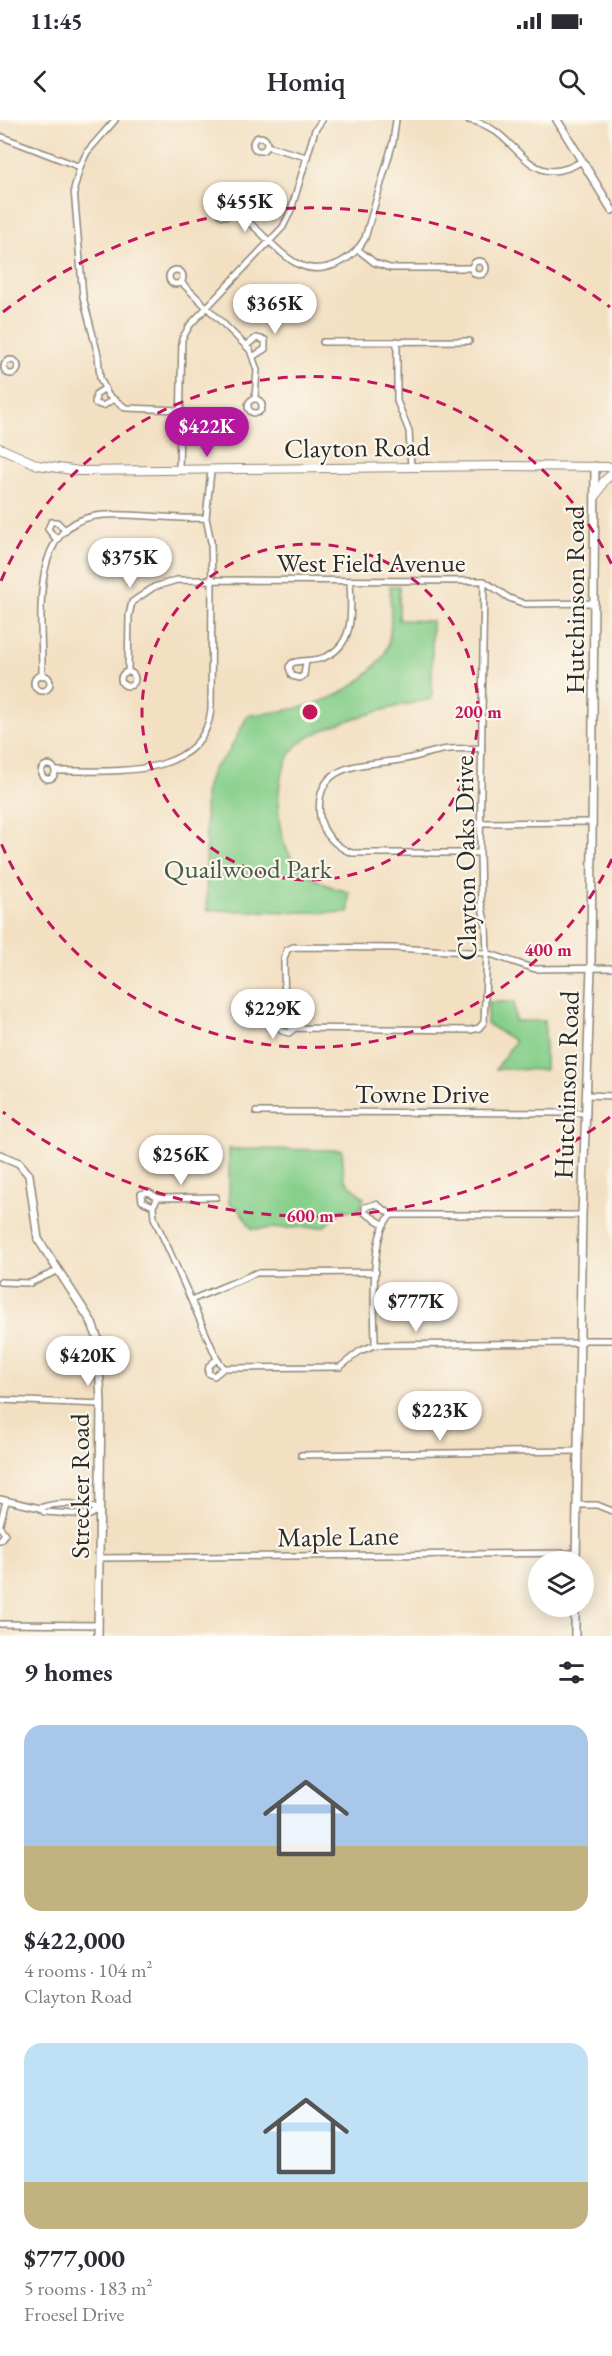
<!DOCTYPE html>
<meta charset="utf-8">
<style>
body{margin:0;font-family:"EB Garamond",serif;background:#f2f2f3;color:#2b2b33;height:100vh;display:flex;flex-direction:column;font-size:22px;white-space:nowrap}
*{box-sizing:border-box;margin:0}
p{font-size:20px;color:#7c7c81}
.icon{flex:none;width:33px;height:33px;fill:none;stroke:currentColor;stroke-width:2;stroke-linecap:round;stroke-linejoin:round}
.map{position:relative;height:1516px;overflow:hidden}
.details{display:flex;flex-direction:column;background:#fff;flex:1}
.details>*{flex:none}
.tools{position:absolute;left:528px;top:1431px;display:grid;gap:12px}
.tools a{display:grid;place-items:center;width:66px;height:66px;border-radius:50%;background:#fff;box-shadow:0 3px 15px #0003;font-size:30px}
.price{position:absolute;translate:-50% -51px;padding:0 14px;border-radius:21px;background:#fff;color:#222;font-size:20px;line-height:39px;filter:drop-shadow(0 2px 3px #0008)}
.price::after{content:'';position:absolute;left:50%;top:36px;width:18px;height:14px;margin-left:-9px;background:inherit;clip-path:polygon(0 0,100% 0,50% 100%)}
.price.on{background:#b5179e;color:#fff}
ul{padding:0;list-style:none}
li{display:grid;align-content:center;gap:12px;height:318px;padding:0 24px}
li span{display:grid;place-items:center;height:186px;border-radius:18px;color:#555}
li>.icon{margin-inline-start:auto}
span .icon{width:108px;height:108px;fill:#fffc;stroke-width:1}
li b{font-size:26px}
h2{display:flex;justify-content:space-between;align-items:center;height:72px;padding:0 24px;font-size:26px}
.status{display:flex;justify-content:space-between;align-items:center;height:42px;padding:0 30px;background:#fff;direction:ltr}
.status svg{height:16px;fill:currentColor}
header{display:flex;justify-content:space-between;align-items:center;height:78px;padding:0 24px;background:#fff;font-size:27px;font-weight:600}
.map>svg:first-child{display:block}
.green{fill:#87cf8b;stroke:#597d5b;stroke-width:1.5}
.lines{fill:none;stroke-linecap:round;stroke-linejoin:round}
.minor-casing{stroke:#8f8677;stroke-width:8}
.tertiary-casing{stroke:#8f8677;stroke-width:10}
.secondary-casing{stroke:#8f8677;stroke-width:10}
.minor{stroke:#fff;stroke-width:5}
.tertiary{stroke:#fff;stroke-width:7}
.secondary{stroke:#fff;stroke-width:8}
.ring{fill:none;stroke:#c2185b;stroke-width:3;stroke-dasharray:10 8}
.labels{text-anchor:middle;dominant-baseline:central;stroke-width:4.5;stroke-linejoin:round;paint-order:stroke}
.street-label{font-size:27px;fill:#2b2b2b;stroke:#fbf7ec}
.park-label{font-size:27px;fill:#475c48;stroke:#fbf7ec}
.centre{fill:#c2185b;stroke:#fbf7ec;stroke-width:3}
.ring-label{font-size:18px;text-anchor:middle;font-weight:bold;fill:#c2185b;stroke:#fbf7ec;stroke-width:4.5;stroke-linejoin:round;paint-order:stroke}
</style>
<div class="status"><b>11:45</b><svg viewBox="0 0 49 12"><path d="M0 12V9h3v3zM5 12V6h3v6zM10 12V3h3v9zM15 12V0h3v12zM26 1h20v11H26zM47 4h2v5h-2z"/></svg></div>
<header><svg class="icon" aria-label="back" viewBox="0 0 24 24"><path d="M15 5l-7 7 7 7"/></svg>Homiq<svg class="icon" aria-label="search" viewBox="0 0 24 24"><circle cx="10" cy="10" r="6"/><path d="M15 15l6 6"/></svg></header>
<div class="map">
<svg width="612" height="1516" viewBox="0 0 612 1516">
<rect width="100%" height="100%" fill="#fbf7ec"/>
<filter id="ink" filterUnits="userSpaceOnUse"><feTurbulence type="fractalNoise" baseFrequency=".0167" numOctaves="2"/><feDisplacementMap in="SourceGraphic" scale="12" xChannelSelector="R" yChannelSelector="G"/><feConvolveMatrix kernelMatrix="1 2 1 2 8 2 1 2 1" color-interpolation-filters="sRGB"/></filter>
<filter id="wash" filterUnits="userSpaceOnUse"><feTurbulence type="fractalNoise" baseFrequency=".008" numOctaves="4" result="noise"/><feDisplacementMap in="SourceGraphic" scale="24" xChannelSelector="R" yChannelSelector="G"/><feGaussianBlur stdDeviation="1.35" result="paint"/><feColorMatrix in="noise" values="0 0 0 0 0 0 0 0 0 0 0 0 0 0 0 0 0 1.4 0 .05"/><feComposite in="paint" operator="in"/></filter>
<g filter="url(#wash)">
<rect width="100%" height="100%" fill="#f3e0c3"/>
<path class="green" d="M 390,466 L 399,466 L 399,500 L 432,501 L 432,579 C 399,585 322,604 298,625 C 273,648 273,711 291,737 C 305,756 327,767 349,772 L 349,793 L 207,790 L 205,673 L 212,650 L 228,633 L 248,595 C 292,591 340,584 372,549 C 375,545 382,540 384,535 C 394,516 390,487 390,466 Z
M 488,882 L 514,882 L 515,901 L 545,901 L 545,950 L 496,949 L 515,921 L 487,904 Z
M 229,1029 L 342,1030 L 344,1059 L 364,1078 L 359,1090 L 341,1091 L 324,1107 L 252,1109 L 238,1088 L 229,1084 Z"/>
</g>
<g filter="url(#ink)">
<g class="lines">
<defs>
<path id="minor" d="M 115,0 L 87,32 L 80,47 L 74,69 L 83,177 L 98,235 L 100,258 L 108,275 L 126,288 L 179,290
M 469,0 C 519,8 525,76 582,41
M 0,16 L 80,47
M253 24a7 7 0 1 1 14 0a7 7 0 1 1-14 0Z
M 267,26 L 306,37
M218 89a7 7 0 1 1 14 0a7 7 0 1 1-14 0Z
M 232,92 C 268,107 288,163 334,145 C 348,140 358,131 365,118 L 393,22 L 396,0
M 357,129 L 375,143 L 390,148 L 471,148
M472 148a7 7 0 1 1 14 0a7 7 0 1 1-14 0Z
M169 157a7 7 0 1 1 14 0a7 7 0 1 1-14 0Z
M 181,162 L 250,230 L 257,250 L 255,278
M 397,221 L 397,281 L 409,311 L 411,348
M 323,222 L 469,221
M 247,225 L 256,218 L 265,220 L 265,229 L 254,236
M4 247a7 7 0 1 1 14 0a7 7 0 1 1-14 0Z
M 104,269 L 96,274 L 95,283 L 103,286 L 112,280
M248 286a7 7 0 1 1 14 0a7 7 0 1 1-14 0Z
M 179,351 L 182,219 L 190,205 L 283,107 L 291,90 L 315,10 L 322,0
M 56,419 L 48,409 L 51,402 L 57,402 L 66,411
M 484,461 L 480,733 L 481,782 L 486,806 L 487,833 L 484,902 L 479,908 L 471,910 L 292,908 L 285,903 L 284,839 L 287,830 L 293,827 L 394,828 L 487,833 L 535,849 L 612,848
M 306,541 L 304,555 L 300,558 L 292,556 L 289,547 L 292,543 C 303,539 315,542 325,537 C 356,524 351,489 350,461
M121 559a7 7 0 1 1 14 0a7 7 0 1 1-14 0Z
M 128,552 L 129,495 L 132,482 L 154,467 L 177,460 L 484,461 L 509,478 L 525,484 L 595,483
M34 563a8 8 0 1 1 16 0a8 8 0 1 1-16 0Z
M 42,556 C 43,501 25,399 104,395 C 138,393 172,400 206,398
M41 652a7 7 0 1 1 14 0a7 7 0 1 1-14 0Z
M 55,651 C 107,650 202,662 211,590 L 212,461 L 211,422 L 206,398 L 211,351
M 482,703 L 593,702
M 480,733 L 352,733 C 336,727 323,714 320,697 C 313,641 363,646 400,640 C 417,638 433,630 450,629 C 461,628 471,629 482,628
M 284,898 L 279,904 L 282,911 L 289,913 L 295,908
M 588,975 L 612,976
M 256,992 L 587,993
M 216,1077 L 158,1078 L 153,1086 L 154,1098 L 169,1130 L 217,1239 L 224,1248
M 153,1086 L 142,1081 L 141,1074 L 148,1072 L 158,1078
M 383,1104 L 365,1093 L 365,1087 L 376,1084 L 392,1095
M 0,1162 L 30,1163 L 57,1151
M 191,1180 L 256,1153 L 376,1152
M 375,1225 C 375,1197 368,1111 392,1095 L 582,1095
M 217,1239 L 209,1246 L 208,1253 L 214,1256 L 224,1248
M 224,1248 L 340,1247 L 360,1231 L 375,1225 L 580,1223 L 585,1220 L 612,1220
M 0,1280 L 101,1284
M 301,1335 L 578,1331
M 0,1379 L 40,1388 L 44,1392 L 90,1395 L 99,1390
M 577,1385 L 597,1385 L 612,1391
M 40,1388 C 56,1382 83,1382 99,1390
M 0,1404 L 6,1381
M 0,1407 L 5,1414 L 0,1420
M 100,1438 L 576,1433
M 0,1504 L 99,1505"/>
<path id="tertiary" d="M 557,0 L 612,90
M 0,1035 L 19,1043 L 29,1055 L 38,1119 L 91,1201 L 98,1219 L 101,1284 L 98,1516
M 576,1442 L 582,1095 L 591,848 L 595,346
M 575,1516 L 575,1486"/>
<path id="secondary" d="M 0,328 L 38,345 L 79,351 L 500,346 L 612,347
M 596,376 L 604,361 L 612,354"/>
</defs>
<use href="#minor" class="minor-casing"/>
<use href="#tertiary" class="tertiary-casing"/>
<use href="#secondary" class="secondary-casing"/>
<use href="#minor" class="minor"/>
<use href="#tertiary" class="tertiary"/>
<use href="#secondary" class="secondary"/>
</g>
</g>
<g class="ring">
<circle cx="310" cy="592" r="168"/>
<path d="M612 739A336 336 0 0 1 1 723M1 461A336 336 0 0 1 612 445"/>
<path d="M610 997A504 504 0 0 1 3 992M3 192A504 504 0 0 1 610 187"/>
</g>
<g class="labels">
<g class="street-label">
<text transform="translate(357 327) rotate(-1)">Clayton Road</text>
<text x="371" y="442">West Field Avenue</text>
<text transform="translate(574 480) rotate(-90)">Hutchinson Road</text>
<text transform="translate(465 738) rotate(-91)">Clayton Oaks Drive</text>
<text transform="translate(566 965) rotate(-88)">Hutchinson Road</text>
<text x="422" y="973">Towne Drive</text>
<text transform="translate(79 1366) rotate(-90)">Strecker Road</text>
<text transform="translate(338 1416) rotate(-1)">Maple Lane</text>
</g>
<g class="park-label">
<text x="248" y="748">Quailwood Park</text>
</g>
</g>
<circle cx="310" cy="592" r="9" class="centre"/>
<g class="ring-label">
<text x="478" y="598">200 m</text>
<text x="548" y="836">400 m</text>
<text x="310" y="1102">600 m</text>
</g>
</svg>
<div class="tools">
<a><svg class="icon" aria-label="layers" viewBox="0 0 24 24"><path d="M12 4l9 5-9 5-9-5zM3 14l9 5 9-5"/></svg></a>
</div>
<b class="price" style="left:245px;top:113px">$455K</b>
<b class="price" style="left:275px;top:215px">$365K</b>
<b class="price on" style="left:207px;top:338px">$422K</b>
<b class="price" style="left:130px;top:469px">$375K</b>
<b class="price" style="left:273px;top:920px">$229K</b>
<b class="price" style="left:181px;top:1066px">$256K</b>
<b class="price" style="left:416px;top:1213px">$777K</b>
<b class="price" style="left:88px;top:1267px">$420K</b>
<b class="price" style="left:440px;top:1322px">$223K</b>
</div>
<section class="details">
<h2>9 homes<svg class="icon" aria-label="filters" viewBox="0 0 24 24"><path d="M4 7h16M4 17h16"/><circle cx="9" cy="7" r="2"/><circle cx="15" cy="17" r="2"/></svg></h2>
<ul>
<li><span style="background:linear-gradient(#a9c7e8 65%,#c2b280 0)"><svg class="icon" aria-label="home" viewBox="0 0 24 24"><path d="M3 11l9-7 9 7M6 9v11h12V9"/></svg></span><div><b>$422,000</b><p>4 rooms · 104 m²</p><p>Clayton Road</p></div></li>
<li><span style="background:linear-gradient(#bfe0f5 75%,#c2b280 0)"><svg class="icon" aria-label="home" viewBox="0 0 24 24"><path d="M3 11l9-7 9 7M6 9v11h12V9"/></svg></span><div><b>$777,000</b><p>5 rooms · 183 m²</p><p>Froesel Drive</p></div></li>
</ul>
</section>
